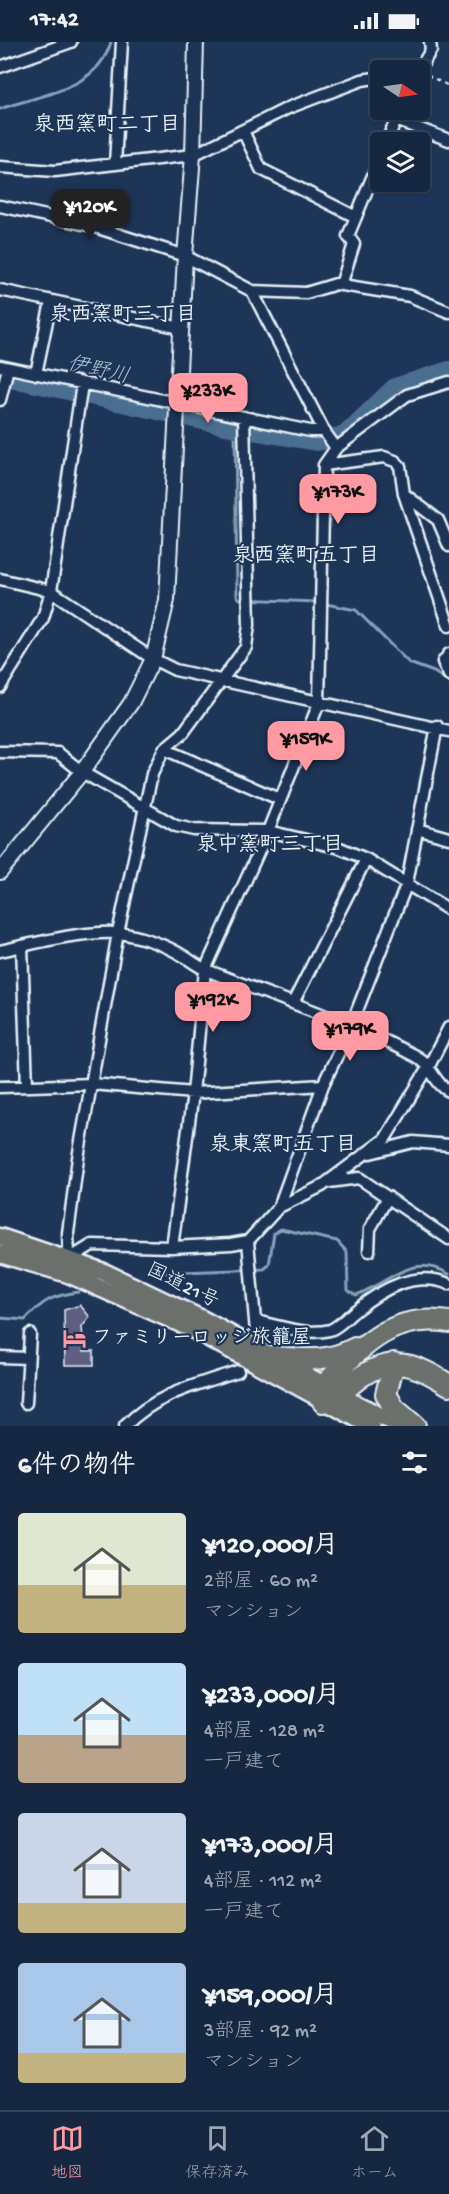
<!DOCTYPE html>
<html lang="ja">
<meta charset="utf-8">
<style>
body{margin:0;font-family:"Gochi Hand","Klee One",sans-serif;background:#23344c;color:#f1f3f6;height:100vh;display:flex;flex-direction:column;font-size:22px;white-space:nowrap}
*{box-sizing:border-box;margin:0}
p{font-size:20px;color:#9ea6b1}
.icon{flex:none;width:33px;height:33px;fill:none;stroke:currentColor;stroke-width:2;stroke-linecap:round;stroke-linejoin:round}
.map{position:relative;height:1384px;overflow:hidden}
.details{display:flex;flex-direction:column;background:#162841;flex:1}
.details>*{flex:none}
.needle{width:39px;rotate:103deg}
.tools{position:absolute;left:370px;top:18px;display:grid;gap:12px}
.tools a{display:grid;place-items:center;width:60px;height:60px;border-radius:6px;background:#162841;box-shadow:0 2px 4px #0004,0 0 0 2px #35445a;font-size:30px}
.price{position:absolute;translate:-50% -51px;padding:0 14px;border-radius:12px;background:#ff9aa2;color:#111;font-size:20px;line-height:39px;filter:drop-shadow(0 2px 3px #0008)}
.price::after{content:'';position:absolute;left:50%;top:36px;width:18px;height:14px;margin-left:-9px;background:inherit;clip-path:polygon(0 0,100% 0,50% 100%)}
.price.on{background:#222;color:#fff}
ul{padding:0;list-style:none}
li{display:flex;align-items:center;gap:18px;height:150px;padding:0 18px}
li span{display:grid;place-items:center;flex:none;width:168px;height:120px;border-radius:6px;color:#555}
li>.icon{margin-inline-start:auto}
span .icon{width:72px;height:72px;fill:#fffc;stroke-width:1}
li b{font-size:26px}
h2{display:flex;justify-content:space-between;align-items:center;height:72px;padding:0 18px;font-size:26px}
.status{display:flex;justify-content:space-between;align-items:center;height:42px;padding:0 30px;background:#162841;direction:ltr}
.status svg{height:16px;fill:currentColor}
.dock{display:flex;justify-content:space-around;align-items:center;height:84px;border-top:2px solid #35445a;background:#162841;font-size:16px;color:#9ea6b1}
.dock a{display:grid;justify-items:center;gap:3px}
.dock .on{color:#ff9aa2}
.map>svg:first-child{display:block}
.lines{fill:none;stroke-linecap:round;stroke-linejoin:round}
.stream{stroke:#88a2ba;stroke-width:3}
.river{stroke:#486e90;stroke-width:20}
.building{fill:#615f81;stroke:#e8f1f8;stroke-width:1.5}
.minor-casing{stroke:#e8f1f8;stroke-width:15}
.tertiary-casing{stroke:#e8f1f8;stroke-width:18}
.trunk-casing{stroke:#e8f1f8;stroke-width:21}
.motorway-casing{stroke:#e8f1f8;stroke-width:24}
.path{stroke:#e8f1f8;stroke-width:2;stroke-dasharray:4.5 4.5;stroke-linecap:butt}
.minor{stroke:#1d3557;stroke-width:10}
.tertiary{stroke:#1d3557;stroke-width:14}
.trunk{stroke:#6c706d;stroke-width:16}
.motorway{stroke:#6c706d;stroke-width:20}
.labels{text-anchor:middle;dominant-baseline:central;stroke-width:4.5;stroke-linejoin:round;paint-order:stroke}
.street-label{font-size:20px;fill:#e8f1f8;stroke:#1d3557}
.poi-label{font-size:20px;font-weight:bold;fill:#e8f1f8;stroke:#1d3557;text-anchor:start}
.neighbourhood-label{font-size:21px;font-weight:bold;fill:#e8f1f8;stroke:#1d3557}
.water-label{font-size:21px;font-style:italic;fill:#b0c3d4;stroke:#1d3557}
</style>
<div class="status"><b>17:42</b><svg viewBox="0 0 49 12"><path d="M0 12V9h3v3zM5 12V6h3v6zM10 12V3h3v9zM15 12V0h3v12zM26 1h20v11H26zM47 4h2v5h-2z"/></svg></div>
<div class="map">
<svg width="449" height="1384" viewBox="0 0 449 1384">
<rect width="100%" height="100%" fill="#1d3557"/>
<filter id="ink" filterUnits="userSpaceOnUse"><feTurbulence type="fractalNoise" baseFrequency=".0167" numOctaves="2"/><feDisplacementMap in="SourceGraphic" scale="12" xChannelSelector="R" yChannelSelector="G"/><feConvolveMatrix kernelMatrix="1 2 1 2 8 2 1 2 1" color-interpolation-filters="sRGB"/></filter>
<g filter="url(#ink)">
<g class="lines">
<path class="stream" d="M 0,67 C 42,52 97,48 111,0
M 235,385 L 237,554 L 240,557 L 316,560 L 356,568 L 409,621 L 434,630 L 449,640
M 154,1231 L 264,1227 L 269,1223 L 274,1191 L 281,1187 L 337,1199 L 347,1210 L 348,1248 L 356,1253 C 390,1240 412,1210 449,1232
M 0,1276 L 25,1278 C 44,1258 51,1254 78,1250"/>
<path class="river" d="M 0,333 L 235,385 L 317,399 L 345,394 L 395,346 L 449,329"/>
</g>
<path class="building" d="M 80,1263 L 90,1275 L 82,1285 L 84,1309 L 94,1309 L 94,1323 L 65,1323 L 64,1268 Z"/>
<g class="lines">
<defs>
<path id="minor" d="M 0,25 L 71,0
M 419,28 L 431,8 L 430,0
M 396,78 L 449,98
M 243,89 L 261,127 L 356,175
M 386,100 L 401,68
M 115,122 L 122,0
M 0,125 L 55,129 L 193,113 L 288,66 L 362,38 L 381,35
M 0,164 L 92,184 L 185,214 L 252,249 L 306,251 L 336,242 L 410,254 L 449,270
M 341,243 L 354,202 L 348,194 L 381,114
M 0,248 L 181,286
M 252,249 L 324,389 L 336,406
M 0,324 L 310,389 L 324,389
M 36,332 L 51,260
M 0,358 L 8,326
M 244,375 L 249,583 L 246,605 L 183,691 L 164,707 L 152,732 L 118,891 L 78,1116 L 68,1191 L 69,1217 L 92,1203 L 172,1205 L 231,1202 L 248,1199 L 279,1165 L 323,1043 L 351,984 L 407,841 L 437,684
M 324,423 L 384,415 L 395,419 L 400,424 L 404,452 L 449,584
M 404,452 L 438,478 L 449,504
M 0,537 L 51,549 L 153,617 L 175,628 L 449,689
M 449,612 L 443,620 L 449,633
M 0,645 L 43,576 L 51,549 L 82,342
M 164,707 L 279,757
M 0,710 L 58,711 L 82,730 L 176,784 L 194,788 L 268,789 L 340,806 L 366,817 L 449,868
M 417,787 L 449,796
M 22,904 L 27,1044
M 0,909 C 37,901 79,889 117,891 C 139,893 166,903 185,915 C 193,920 200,926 209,929 C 278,957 349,979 415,1014 C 432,1023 435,1043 449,1049
M 293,961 L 366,817
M 0,1045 L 92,1042 L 193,1051 L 323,1043
M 370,1111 L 413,1100 L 449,1103
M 329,1140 L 359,1136 L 449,1197
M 279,1165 L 322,1144 L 385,1097 L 429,1024 L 449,985
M 248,1199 L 256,1290
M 172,1205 L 193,1051 L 205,928 L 268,789 L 319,661 L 324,423 L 336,406 L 407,353 L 449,340
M 369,1209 L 370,1187 L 388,1155
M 256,1279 C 279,1284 306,1294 330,1288 C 339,1285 348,1274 356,1268 C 382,1247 415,1228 449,1242
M 0,1315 L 28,1316
M 26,1361 L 30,1292
M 125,1384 C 156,1352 196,1343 238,1329"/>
<path id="tertiary" d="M 0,830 L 82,730 L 131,661 L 153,617 L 167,558 L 185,214 L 193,113 L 196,0"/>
<path id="trunk" d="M 0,1195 L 104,1230 L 202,1277 L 324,1343 L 340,1354 L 401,1384
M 0,1212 L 68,1232 L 190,1286 L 371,1384"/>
<path id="motorway" d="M 449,1280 C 390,1271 362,1305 324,1343 L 323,1360 C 342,1354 346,1345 362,1334 C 394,1312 420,1324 449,1343
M 267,1314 C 300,1317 325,1322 355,1306
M 394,1321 L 386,1352 L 394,1366 L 415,1384"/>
</defs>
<use href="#minor" class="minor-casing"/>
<use href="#tertiary" class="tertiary-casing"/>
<use href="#trunk" class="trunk-casing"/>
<use href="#motorway" class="motorway-casing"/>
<path class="path" d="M 427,33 L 449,44"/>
<use href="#minor" class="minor"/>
<use href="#tertiary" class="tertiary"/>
<use href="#trunk" class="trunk"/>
<use href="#motorway" class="motorway"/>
</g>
</g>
<defs>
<symbol id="hotel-bare" viewBox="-9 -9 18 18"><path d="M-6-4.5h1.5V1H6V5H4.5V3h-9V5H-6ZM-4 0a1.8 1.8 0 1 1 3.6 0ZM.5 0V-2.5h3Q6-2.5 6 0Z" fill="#ff9aa2" stroke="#1d3557" stroke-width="2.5" paint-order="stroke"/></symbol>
</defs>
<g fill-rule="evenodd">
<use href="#hotel-bare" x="58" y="1280" width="33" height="33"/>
</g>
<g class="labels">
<g class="street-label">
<text transform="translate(182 1245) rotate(26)">国道21号</text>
</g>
<g class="poi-label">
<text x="92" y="1297">ファミリーロッジ旅籠屋</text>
</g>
<g class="neighbourhood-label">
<text x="107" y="84">泉西窯町二丁目</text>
<text x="123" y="274">泉西窯町三丁目</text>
<text x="306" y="515">泉西窯町五丁目</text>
<text x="270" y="804">泉中窯町三丁目</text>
<text x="283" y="1104">泉東窯町五丁目</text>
</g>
<g class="water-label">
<text transform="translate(98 330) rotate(13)">伊野川</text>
</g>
</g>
</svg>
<div class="tools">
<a><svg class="needle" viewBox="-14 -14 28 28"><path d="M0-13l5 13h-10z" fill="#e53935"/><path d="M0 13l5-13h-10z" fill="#9ea6b1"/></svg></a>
<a><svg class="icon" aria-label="layers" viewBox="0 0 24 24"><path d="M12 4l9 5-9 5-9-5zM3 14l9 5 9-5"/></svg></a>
</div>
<b class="price on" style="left:90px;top:198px">¥120K</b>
<b class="price" style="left:208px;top:382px">¥233K</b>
<b class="price" style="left:338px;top:483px">¥173K</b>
<b class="price" style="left:306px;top:730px">¥159K</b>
<b class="price" style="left:213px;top:991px">¥192K</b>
<b class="price" style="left:350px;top:1020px">¥179K</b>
</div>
<section class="details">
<h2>6件の物件<svg class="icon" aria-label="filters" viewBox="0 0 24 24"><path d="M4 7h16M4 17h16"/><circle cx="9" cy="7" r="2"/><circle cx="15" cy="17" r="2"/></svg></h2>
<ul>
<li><span style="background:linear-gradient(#dfe7d0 60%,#c2b280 0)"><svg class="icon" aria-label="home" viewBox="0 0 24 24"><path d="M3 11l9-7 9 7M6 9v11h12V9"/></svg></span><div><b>¥120,000/月</b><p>2部屋 · 60 m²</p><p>マンション</p></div></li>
<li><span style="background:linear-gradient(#bfe0f5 60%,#b9a48a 0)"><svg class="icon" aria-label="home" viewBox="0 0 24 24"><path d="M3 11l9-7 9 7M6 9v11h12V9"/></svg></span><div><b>¥233,000/月</b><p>4部屋 · 128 m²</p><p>一戸建て</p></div></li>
<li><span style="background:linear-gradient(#c9d6e8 75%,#c2b280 0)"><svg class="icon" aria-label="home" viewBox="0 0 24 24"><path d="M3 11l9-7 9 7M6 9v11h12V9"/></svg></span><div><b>¥173,000/月</b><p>4部屋 · 112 m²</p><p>一戸建て</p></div></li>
<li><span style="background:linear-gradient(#a9c7e8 75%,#c2b280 0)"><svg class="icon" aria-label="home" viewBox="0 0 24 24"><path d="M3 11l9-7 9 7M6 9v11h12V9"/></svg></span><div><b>¥159,000/月</b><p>3部屋 · 92 m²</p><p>マンション</p></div></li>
</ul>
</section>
<nav class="dock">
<a class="on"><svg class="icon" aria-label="map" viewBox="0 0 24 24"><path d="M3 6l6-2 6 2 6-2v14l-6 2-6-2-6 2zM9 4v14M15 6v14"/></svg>地図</a>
<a><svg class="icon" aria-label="saved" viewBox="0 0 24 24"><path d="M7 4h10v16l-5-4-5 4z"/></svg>保存済み</a>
<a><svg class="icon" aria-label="home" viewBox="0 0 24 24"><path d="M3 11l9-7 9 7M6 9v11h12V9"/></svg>ホーム</a>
</nav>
